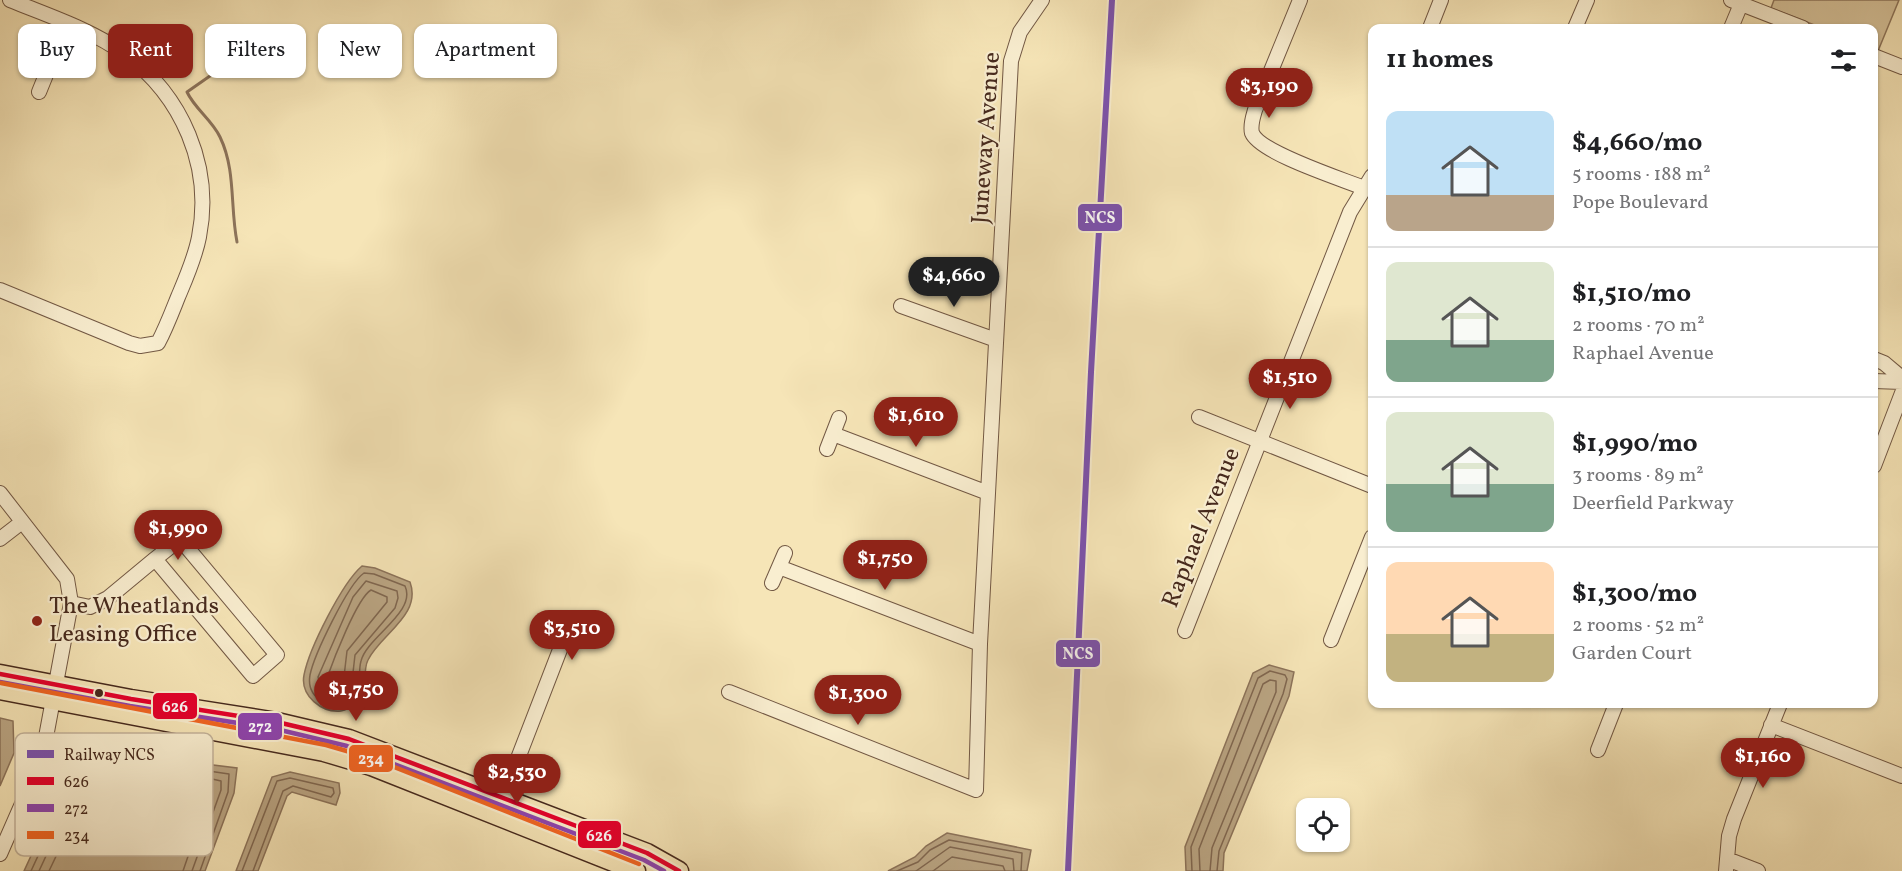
<!DOCTYPE html>
<meta charset="utf-8">
<style>
body{margin:0;font-family:Vollkorn,serif;background:#f2f2f2;color:#202124;height:100vh;display:flex;flex-direction:column;font-size:22px;white-space:nowrap}
*{box-sizing:border-box;margin:0}
p{font-size:20px;color:#757577}
.icon{flex:none;width:33px;height:33px;fill:none;stroke:currentColor;stroke-width:2;stroke-linecap:round;stroke-linejoin:round}
.map{position:relative;flex:1;overflow:hidden}
.panel{position:absolute;left:1368px;top:24px;width:510px;height:684px;display:flex;flex-direction:column;background:#fff;border-radius:12px;box-shadow:0 2px 4px #0004}
.panel>*{flex:none}
.banner{position:absolute;left:18px;top:24px;width:570px;height:54px;display:flex;gap:12px}
.controls{position:absolute;left:1296px;top:798px;display:grid;gap:12px}
.controls a{display:grid;place-items:center;width:54px;height:54px;border-radius:12px;background:#fff;box-shadow:0 2px 4px #0004;font-size:30px}
.price{position:absolute;translate:-50% -51px;padding:0 14px;border-radius:21px;background:#8f2418;color:#fff;font-size:20px;line-height:39px;filter:drop-shadow(0 2px 3px #0008)}
.price::after{content:'';position:absolute;left:50%;top:36px;width:18px;height:14px;margin-left:-9px;background:inherit;clip-path:polygon(0 0,100% 0,50% 100%)}
.price.current{background:#222;color:#fff}
ul{padding:0;list-style:none}
li{display:flex;align-items:center;gap:18px;height:150px;padding:0 18px}
li+li{border-top:2px solid #e0e0e0}
li span{display:grid;place-items:center;flex:none;width:168px;height:120px;border-radius:12px;color:#555}
li>.icon{margin-inline-start:auto}
span .icon{width:72px;height:72px;fill:#fffc;stroke-width:1}
li b{font-size:26px}
h2{display:flex;justify-content:space-between;align-items:center;height:72px;padding:0 18px;font-size:26px}
.chip{padding:0 21px;border-radius:12px;background:#fff;box-shadow:0 2px 4px #0004;font-size:21px;line-height:54px}
.chip.current{background:#8f2418;color:#fff}
.map>svg:first-child{display:block}
.green{fill:#d8c59d;stroke:#8f775d;stroke-width:1.5}
.water{fill:#baa583;stroke:#8c735a;stroke-width:1.5}
.lines{fill:none;stroke-linecap:round;stroke-linejoin:round}
.shore{stroke:#806750;stroke-width:1.5}
.stream{stroke:#8c735a;stroke-width:3}
.minor-casing{stroke:#725844;stroke-width:16}
.major-casing{stroke:#46291d;stroke-width:21}
.minor{stroke:#f9eed0;stroke-width:14}
.major{stroke:#f6e5b7;stroke-width:18}
.bus-1-casing{stroke:#f9eed0;stroke-width:9}
.bus-2-casing{stroke:#f9eed0;stroke-width:9}
.bus-3-casing{stroke:#f9eed0;stroke-width:9}
.bus-1{stroke:#e4002b;stroke-width:4.5}
.bus-2{stroke:#8e44ad;stroke-width:4.5}
.bus-3{stroke:#f26522;stroke-width:4.5}
.rail-1-casing{stroke:#f9eed0;stroke-width:10}
.rail-1{stroke:#7c53af;stroke-width:6}
.poi-dot{fill:#8f2418;stroke:#f9eed0;stroke-width:2}
.bus-dot{fill:#46291d;stroke:#f9eed0;stroke-width:2}
.labels{text-anchor:middle;dominant-baseline:central;stroke-width:4.5;stroke-linejoin:round;paint-order:stroke}
.street-label{font-size:24px;fill:#46291d;stroke:#f9eed0}
.poi-label{font-size:24px;fill:#46291d;stroke:#f9eed0;text-anchor:start}
.key{fill:#f9eed0;stroke:#c3b39a;stroke-width:1.5}
.key-label{font-size:16px;fill:#46291d}
.line-badge{stroke:#f9eed0;stroke-width:2}
.badge-label{font-size:16px;text-anchor:middle;font-weight:bold;fill:#fff}
</style>
<div class="map">
<svg width="1902" height="871" viewBox="0 0 1902 871">
<rect width="100%" height="100%" fill="#f6e5b7"/>
<filter id="stains"><feTurbulence type="fractalNoise" baseFrequency=".00333" numOctaves="4"/><feColorMatrix values="0 0 0 0 .2 0 0 0 0 .09 0 0 0 0 .02 0 0 0 .5 -.17"/></filter>
<radialGradient id="worn" r=".72"><stop offset=".6" stop-color="#630" stop-opacity="0"/><stop offset="1" stop-color="#630" stop-opacity=".3"/></radialGradient>
<path class="green" d="M 1774,0 L 1899,0 L 1878,51 L 1874,49 L 1874,28 L 1822,28 L 1771,8 Z"/>
<path class="water" d="M 362,566 L 375,568 L 410,582 C 422,615 381,634 368,660 C 363,669 366,686 364,697 C 357,702 350,710 341,711 C 322,713 300,696 304,675 C 309,649 342,583 362,566 Z
M 1269,665 L 1294,672 L 1289,696 L 1224,853 L 1223,871 L 1186,871 L 1185,847 L 1253,673 Z
M 0,718 L 13,721 L 14,753 L 0,786 Z
M 117,739 L 197,763 L 237,768 L 234,793 L 205,871 L 24,871 L 84,741 Z
M 290,772 L 339,783 L 340,793 L 336,805 L 292,792 L 287,796 L 258,871 L 236,871 L 272,777 Z
M 947,833 L 1031,850 L 1027,871 L 888,871 L 915,857 L 926,846 Z"/>
<g class="lines">
<path class="shore" d="M 364,573 L 374,574 L 405,586 C 417,612 367,637 361,661 C 358,671 361,683 358,694 C 339,711 305,704 310,675 C 314,655 348,584 364,573 Z
M 366,581 L 397,591 L 398,598 L 395,608 L 355,655 L 351,690 C 336,704 321,695 318,677 L 353,597 Z
M 371,590 L 387,597 L 387,602 L 347,651 L 343,685 L 332,687 L 327,678 C 333,661 357,598 371,590 Z
M 31,871 L 88,748 L 117,745 L 195,769 L 229,774 L 228,792 L 200,871
M 39,871 L 93,755 L 116,753 L 155,766 L 221,781 L 221,790 L 192,871
M 49,871 L 100,764 L 115,762 L 153,775 L 211,789 L 183,871
M 242,871 L 277,781 L 290,778 L 333,788 L 334,793 L 331,797 L 293,786 L 283,791 L 253,871
M 897,871 L 918,862 L 930,850 L 949,840 L 1022,853 L 1021,871
M 916,871 L 950,847 L 1013,859 L 1014,871
M 933,871 L 952,857 L 1003,866 L 1005,871
M 1192,871 L 1191,847 L 1258,678 L 1270,671 L 1285,675 L 1287,679 L 1283,694 L 1219,851 L 1217,871
M 1200,871 L 1199,849 L 1263,684 L 1270,680 L 1276,681 L 1276,692 L 1212,848 L 1210,871"/>
<path class="stream" d="M 237,242 C 230,207 236,170 220,137 C 212,120 195,109 187,92 L 240,55 L 243,35"/>
<defs>
<path id="minor" d="M 1300,0 L 1255,110 C 1253,117 1250,125 1252,133 C 1260,153 1342,179 1364,188
M 1731,0 L 1803,28
M 1430,28 L 1441,0
M 1575,28 L 1587,0
M 1731,28 L 1741,4
M 1874,56 L 1902,67
M 39,92 L 67,23
M 0,290 L 129,343 L 140,346 L 158,343 C 166,328 172,312 178,297 C 186,278 195,258 199,237 C 213,166 182,96 125,54 C 90,29 49,16 10,0
M 901,306 L 996,340
M 1874,359 L 1884,363 L 1902,378
M 1874,381 L 1902,382
M 1199,417 L 1372,486
M 833,434 L 988,493
M 827,449 L 839,418
M 1874,466 L 1902,393
M 0,493 L 67,579 L 71,603 L 46,737 L 39,765 L 0,854
M 0,539 L 22,522
M 180,539 L 277,655 L 253,676 L 155,559 Z
M 779,567 L 980,644
M 772,583 L 785,553
M 71,603 L 90,607 L 108,598 L 155,559
M 1185,631 L 1350,212 L 1372,176
M 1331,640 L 1372,537
M 729,692 L 976,790 L 980,644 L 1011,61 L 1020,32 L 1042,0
M 1771,725 L 1902,776
M 1598,750 L 1616,704
M 500,805 L 566,634
M 1727,859 L 1758,871
M 1726,871 L 1729,836 L 1734,819 L 1780,704"/>
<path id="major" d="M 0,674 L 131,699 L 277,722 L 349,739 L 647,853 L 679,871
M 0,690 L 324,752 L 371,766 L 636,871"/>
</defs>
<use href="#minor" class="minor-casing"/>
<use href="#major" class="major-casing"/>
<use href="#minor" class="minor"/>
<use href="#major" class="major"/>
<defs>
<path id="bus-1" d="M 0,674 L 131,699 L 277,722 L 349,739 L 647,853 L 679,871"/>
<path id="bus-2" d="M 0,682 L 130,706 L 276,729 L 347,746 L 644,860 L 664,871"/>
<path id="bus-3" d="M 1,683 L 326,745 L 374,759 L 639,864"/>
</defs>
<use href="#bus-1" class="bus-1-casing"/>
<use href="#bus-2" class="bus-2-casing"/>
<use href="#bus-3" class="bus-3-casing"/>
<use href="#bus-1" class="bus-1"/>
<use href="#bus-2" class="bus-2"/>
<use href="#bus-3" class="bus-3"/>
<defs>
<path id="rail-1" d="M 1068,871 L 1091,372 L 1112,0"/>
</defs>
<use href="#rail-1" class="rail-1-casing"/>
<use href="#rail-1" class="rail-1"/>
</g>
<circle class="poi-dot" cx="37" cy="621" r="6"/>
<circle class="bus-dot" cx="99" cy="693" r="5"/>
<g class="labels">
<g class="street-label">
<text transform="translate(987 138) rotate(-86)">Juneway Avenue</text>
<text transform="translate(1202 528) rotate(-68)">Raphael Avenue</text>
</g>
<g class="poi-label">
<text x="49" y="607">The Wheatlands<tspan x="49" dy="28">Leasing Office</tspan></text>
</g>
</g>
<rect x="15" y="733" width="198" height="123" rx="9" class="key"/>
<rect x="27" y="750" width="27" height="8" fill="#7c53af"/>
<rect x="27" y="777" width="27" height="8" fill="#e4002b"/>
<rect x="27" y="804" width="27" height="8" fill="#8e44ad"/>
<rect x="27" y="831" width="27" height="8" fill="#f26522"/>
<g class="key-label">
<text x="64" y="760">Railway NCS</text>
<text x="64" y="787">626</text>
<text x="64" y="814">272</text>
<text x="64" y="841">234</text>
</g>
<g class="line-badge">
<rect x="1077" y="203" width="46" height="29" rx="6" fill="#7c53af"/>
<rect x="1055" y="639" width="46" height="29" rx="6" fill="#7c53af"/>
<rect x="152" y="692" width="46" height="28" rx="6" fill="#e4002b"/>
<rect x="237" y="712" width="46" height="29" rx="6" fill="#8e44ad"/>
<rect x="348" y="744" width="46" height="29" rx="6" fill="#f26522"/>
<rect x="577" y="820" width="45" height="29" rx="6" fill="#e4002b"/>
</g>
<g class="badge-label">
<text x="1100" y="223">NCS</text>
<text x="1078" y="659">NCS</text>
<text x="175" y="712">626</text>
<text x="260" y="732">272</text>
<text x="371" y="764">234</text>
<text x="599" y="841">626</text>
</g>
<rect width="100%" height="100%" filter="url(#stains)"/>
<rect width="100%" height="100%" fill="url(#worn)"/>
</svg>
<div class="controls">
<a><svg class="icon" aria-label="locate" viewBox="0 0 24 24"><circle cx="12" cy="12" r="6"/><path d="M12 2v4M12 18v4M2 12h4M18 12h4"/></svg></a>
</div>
<b class="price" style="left:1269px;top:119px">$3,190</b>
<b class="price current" style="left:954px;top:308px">$4,660</b>
<b class="price" style="left:1290px;top:410px">$1,510</b>
<b class="price" style="left:916px;top:448px">$1,610</b>
<b class="price" style="left:178px;top:561px">$1,990</b>
<b class="price" style="left:885px;top:591px">$1,750</b>
<b class="price" style="left:572px;top:661px">$3,510</b>
<b class="price" style="left:356px;top:722px">$1,750</b>
<b class="price" style="left:858px;top:726px">$1,300</b>
<b class="price" style="left:1763px;top:789px">$1,160</b>
<b class="price" style="left:517px;top:805px">$2,530</b>
<div class="banner">
<a class="chip">Buy</a>
<a class="chip current">Rent</a>
<a class="chip">Filters</a>
<a class="chip">New</a>
<a class="chip">Apartment</a>
</div>
<section class="panel">
<h2>11 homes<svg class="icon" aria-label="filters" viewBox="0 0 24 24"><path d="M4 7h16M4 17h16"/><circle cx="9" cy="7" r="2"/><circle cx="15" cy="17" r="2"/></svg></h2>
<ul>
<li><span style="background:linear-gradient(#bfe0f5 70%,#b9a48a 0)"><svg class="icon" aria-label="home" viewBox="0 0 24 24"><path d="M3 11l9-7 9 7M6 9v11h12V9"/></svg></span><div><b>$4,660/mo</b><p>5 rooms · 188 m²</p><p>Pope Boulevard</p></div></li>
<li><span style="background:linear-gradient(#dfe7d0 65%,#7fa58c 0)"><svg class="icon" aria-label="home" viewBox="0 0 24 24"><path d="M3 11l9-7 9 7M6 9v11h12V9"/></svg></span><div><b>$1,510/mo</b><p>2 rooms · 70 m²</p><p>Raphael Avenue</p></div></li>
<li><span style="background:linear-gradient(#dfe7d0 60%,#7fa58c 0)"><svg class="icon" aria-label="home" viewBox="0 0 24 24"><path d="M3 11l9-7 9 7M6 9v11h12V9"/></svg></span><div><b>$1,990/mo</b><p>3 rooms · 89 m²</p><p>Deerfield Parkway</p></div></li>
<li><span style="background:linear-gradient(#ffd9b3 60%,#c2b280 0)"><svg class="icon" aria-label="home" viewBox="0 0 24 24"><path d="M3 11l9-7 9 7M6 9v11h12V9"/></svg></span><div><b>$1,300/mo</b><p>2 rooms · 52 m²</p><p>Garden Court</p></div></li>
</ul>
</section>
</div>
